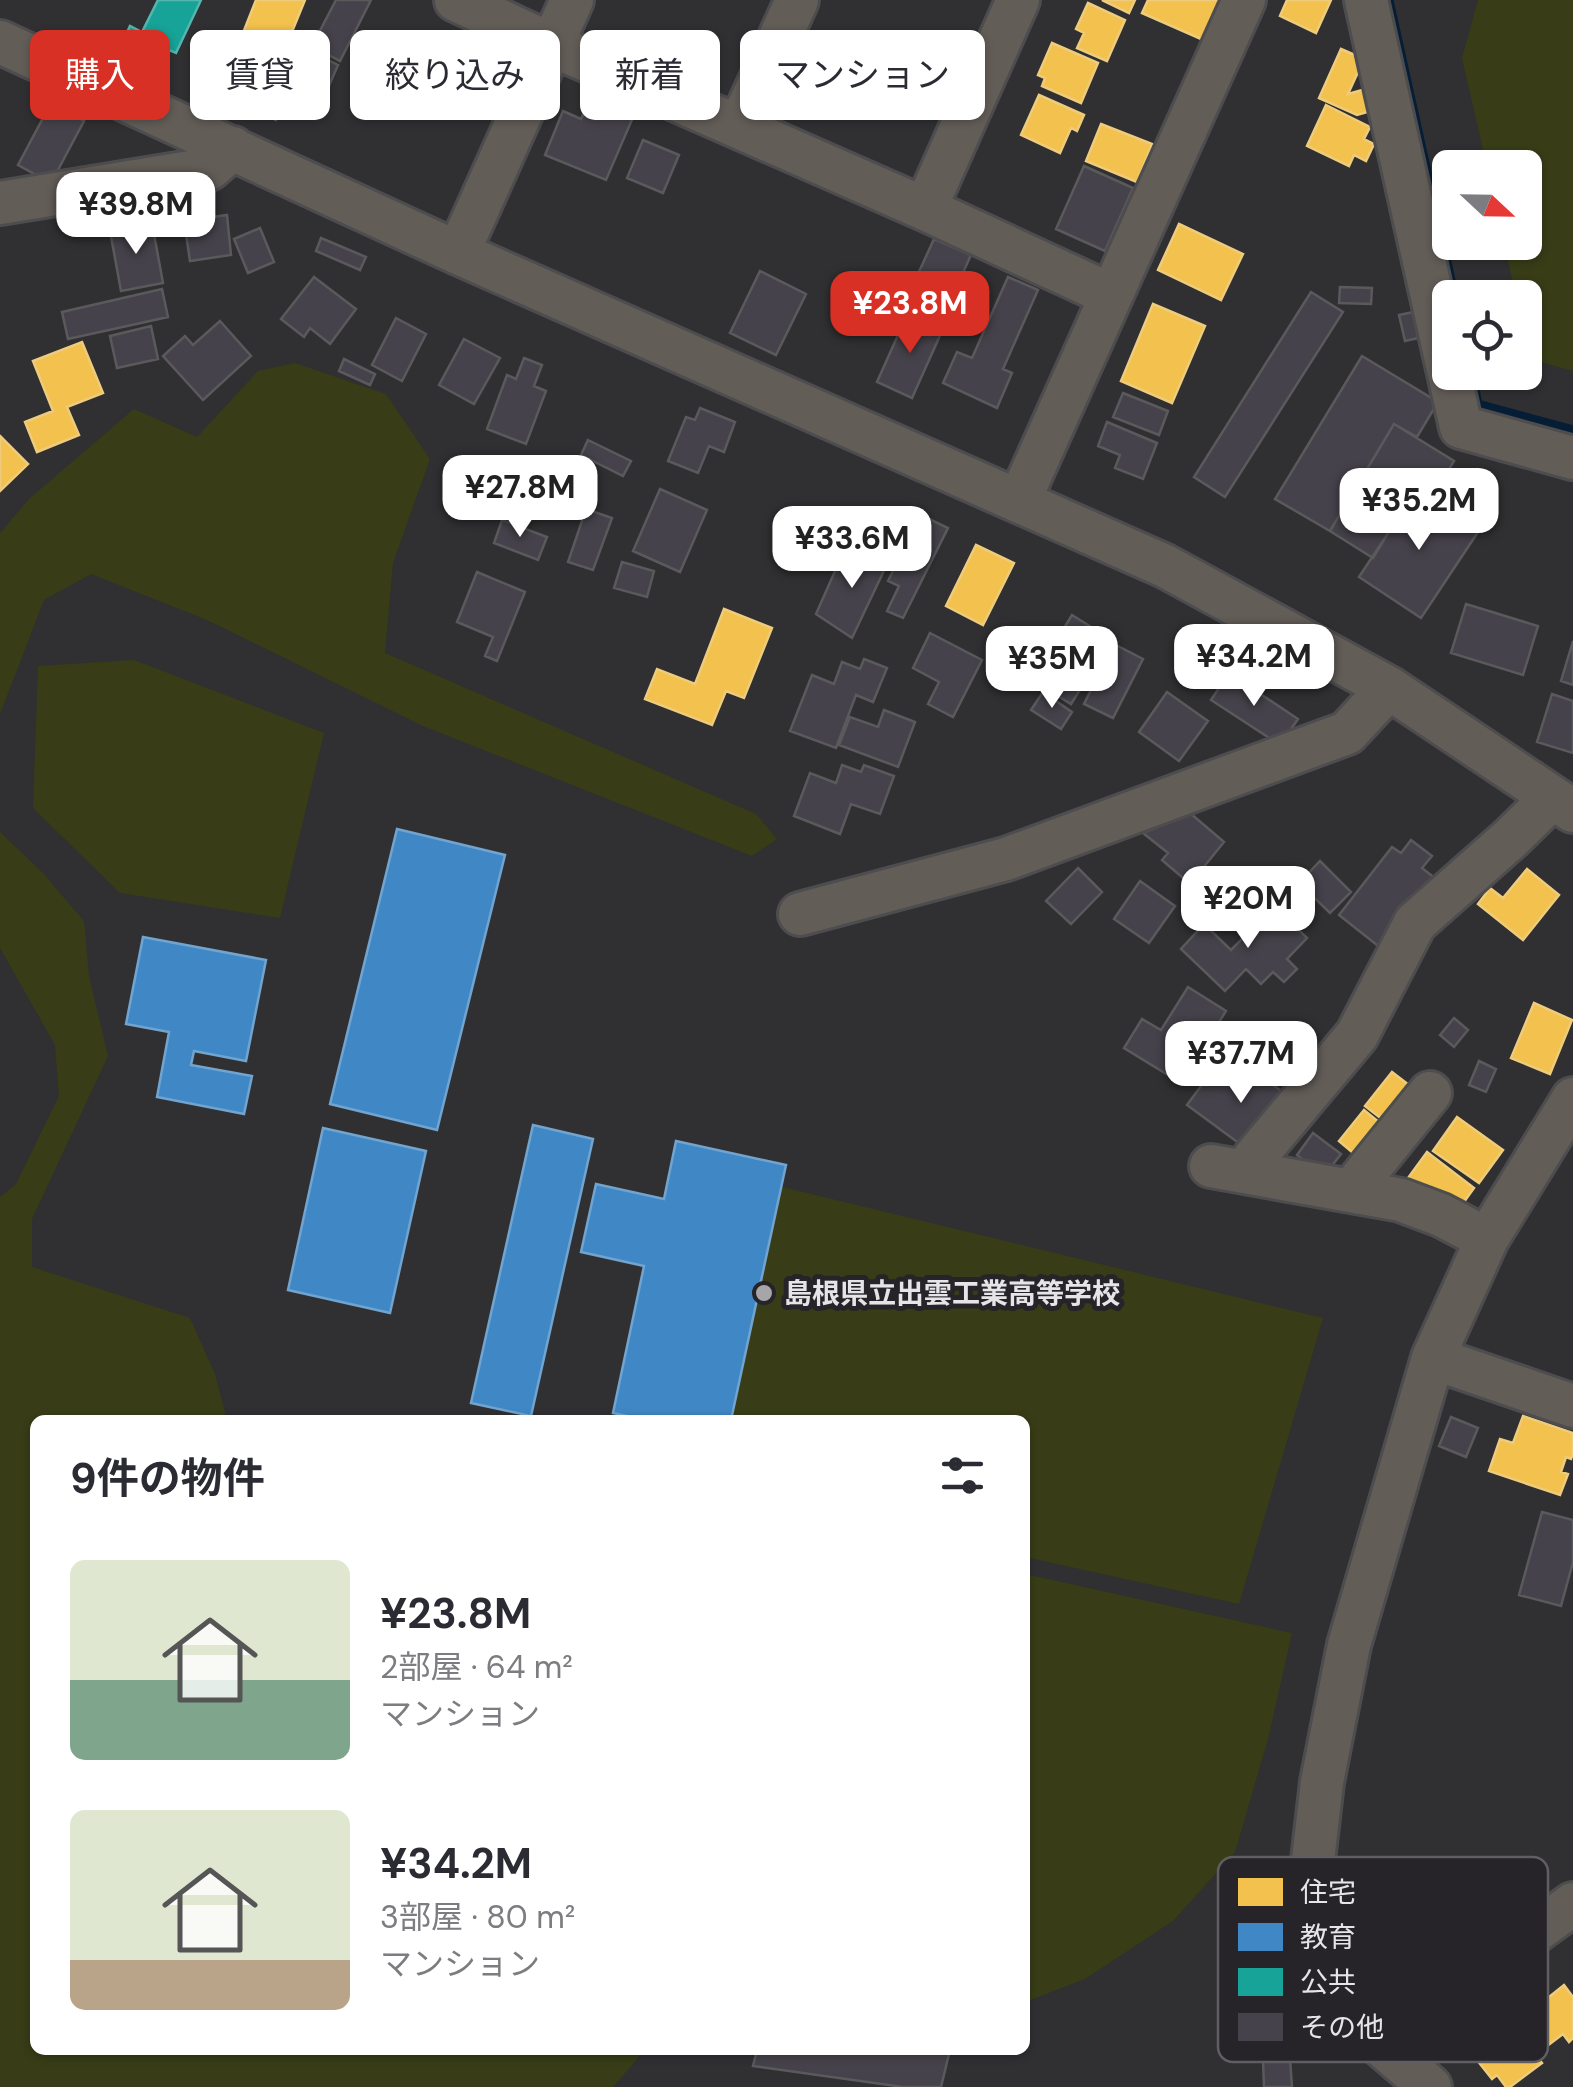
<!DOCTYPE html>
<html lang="ja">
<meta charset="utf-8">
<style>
body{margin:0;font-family:"DM Sans","Noto Sans JP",sans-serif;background:#f2f2f3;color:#2b2b33;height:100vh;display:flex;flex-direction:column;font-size:38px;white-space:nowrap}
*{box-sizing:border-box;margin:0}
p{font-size:32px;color:#7c7c81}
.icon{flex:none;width:55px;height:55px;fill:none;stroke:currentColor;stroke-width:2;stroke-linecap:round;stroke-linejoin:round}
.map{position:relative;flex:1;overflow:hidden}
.side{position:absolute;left:30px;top:1415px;width:1000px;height:640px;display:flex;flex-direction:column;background:#fff;border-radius:15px;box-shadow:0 2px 8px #0004}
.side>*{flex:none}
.top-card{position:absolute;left:30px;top:30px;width:1000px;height:90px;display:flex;gap:20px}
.needle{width:65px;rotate:112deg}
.fabs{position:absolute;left:1432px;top:150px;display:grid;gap:20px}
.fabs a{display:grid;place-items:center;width:110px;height:110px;border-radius:15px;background:#fff;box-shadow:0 2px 8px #0004;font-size:50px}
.price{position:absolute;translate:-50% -85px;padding:0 22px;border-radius:20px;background:#fff;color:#222;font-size:32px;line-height:65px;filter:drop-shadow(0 2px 5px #0008)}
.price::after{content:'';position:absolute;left:50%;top:60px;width:30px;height:22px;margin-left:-15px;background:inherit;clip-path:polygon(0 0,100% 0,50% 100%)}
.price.selected{background:#d93025;color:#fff}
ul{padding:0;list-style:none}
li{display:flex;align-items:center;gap:30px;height:250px;padding:0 40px}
li span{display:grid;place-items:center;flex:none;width:280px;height:200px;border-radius:15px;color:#555}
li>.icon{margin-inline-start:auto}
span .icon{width:120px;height:120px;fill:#fffc;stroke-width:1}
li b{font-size:42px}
h2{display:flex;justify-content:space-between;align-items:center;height:120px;padding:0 40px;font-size:42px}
.chip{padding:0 35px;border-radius:15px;background:#fff;box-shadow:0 2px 8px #0004;font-size:35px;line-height:90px}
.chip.selected{background:#d93025;color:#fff}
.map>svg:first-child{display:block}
.green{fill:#383d17}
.homes{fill:#f2c14e;stroke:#eecc7c;stroke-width:2.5}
.schools{fill:#3f88c5;stroke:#71a4cf;stroke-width:2.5}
.public{fill:#17a398;stroke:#55b6b0;stroke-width:2.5}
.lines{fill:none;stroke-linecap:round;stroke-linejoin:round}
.stream{stroke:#051e36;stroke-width:9}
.building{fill:#46424b;stroke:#5a595b;stroke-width:2.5}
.minor-casing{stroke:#4d4c4e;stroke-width:48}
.minor{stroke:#635d58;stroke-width:42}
.poi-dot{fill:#a6a5a7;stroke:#262428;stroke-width:4}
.labels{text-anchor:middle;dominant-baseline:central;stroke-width:10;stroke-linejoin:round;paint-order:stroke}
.poi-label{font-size:28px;font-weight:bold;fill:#e5e4e7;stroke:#262428;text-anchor:start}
.key{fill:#262428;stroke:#5f5e61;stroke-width:2.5}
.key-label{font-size:28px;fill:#e5e4e7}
</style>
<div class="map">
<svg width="1573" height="2087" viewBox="0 0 1573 2087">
<rect width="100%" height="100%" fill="#302f31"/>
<path class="green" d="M 1478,0 L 1573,0 L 1573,371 L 1530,359 L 1525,337 L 1525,298 L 1516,297 L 1504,243 L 1525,242 L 1525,168 L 1487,167 L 1462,58 Z
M 295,363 L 386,394 L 430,459 L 393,563 L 385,653 L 756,814 L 777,839 L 752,856 L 423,726 L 207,620 L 91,574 L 44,600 L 0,714 L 0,533 L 30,498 L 134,409 L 197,437 L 258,371 Z
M 134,660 L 324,733 L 280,918 L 120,893 L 33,808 L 38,666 Z
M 0,832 L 43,873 L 84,921 L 89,976 L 108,1056 L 32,1219 L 32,1267 L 190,1318 L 215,1374 L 227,1420 L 35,1420 L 35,2050 L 645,2050 L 613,2087 L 0,2087 L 0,1197 L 16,1184 L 59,1096 L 55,1045 L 0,948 Z
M 770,1184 L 1323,1318 L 1239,1604 L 1025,1557 L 1025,1420 L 716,1420 Z
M 1025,1574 L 1292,1633 L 1268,1739 L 1235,1852 L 1173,1921 L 1085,1979 L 1025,2002 Z"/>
<path class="homes" d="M 256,0 L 305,0 L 285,49 L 243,33 Z
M 1102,0 L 1135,0 L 1129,13 Z
M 1148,0 L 1227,0 L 1208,42 L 1142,13 Z
M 1287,0 L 1331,0 L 1316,33 L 1280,16 Z
M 1088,3 L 1125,20 L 1107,61 L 1077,48 L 1084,33 L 1076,29 Z
M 1052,43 L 1098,63 L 1081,103 L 1042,86 L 1045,78 L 1038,75 Z
M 1341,49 L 1364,59 L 1348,94 L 1369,88 L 1375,110 L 1357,115 L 1319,98 Z
M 1039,95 L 1084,115 L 1077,131 L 1071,128 L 1060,153 L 1021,135 Z
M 1326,105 L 1370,127 L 1364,139 L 1374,144 L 1366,161 L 1354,155 L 1349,166 L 1307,146 Z
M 1101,124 L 1152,144 L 1137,182 L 1086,161 Z
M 1179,224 L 1243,254 L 1221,300 L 1158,270 Z
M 1153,304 L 1205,326 L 1172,403 L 1121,381 Z
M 82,342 L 103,393 L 67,407 L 79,435 L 37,452 L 25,422 L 53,411 L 33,361 Z
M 0,436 L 28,464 L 0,491 Z
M 976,545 L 1014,563 L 983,625 L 946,606 Z
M 724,609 L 772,628 L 744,698 L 726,691 L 712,725 L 645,699 L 657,669 L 695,684 Z
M 1527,869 L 1559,895 L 1523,940 L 1478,904 L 1490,888 L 1503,898 Z
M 1534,1003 L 1572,1020 L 1550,1074 L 1511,1058 Z
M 1392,1072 L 1422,1095 L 1396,1130 L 1365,1106 Z
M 1364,1110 L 1391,1132 L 1365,1163 L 1339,1141 Z
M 1457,1117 L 1503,1150 L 1479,1183 L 1433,1151 Z
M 1427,1152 L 1474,1188 L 1454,1216 L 1400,1189 Z
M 1523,1416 L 1573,1433 L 1573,1454 L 1571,1459 L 1566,1457 L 1561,1472 L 1568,1474 L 1560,1495 L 1489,1471 L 1500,1439 L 1513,1443 Z
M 1564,1985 L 1573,1997 L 1573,2038 L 1569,2042 L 1563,2034 L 1547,2046 L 1530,2025 L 1545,2013 L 1539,2005 Z
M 1487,2014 L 1497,2027 L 1508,2019 L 1542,2063 L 1510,2087 L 1506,2087 L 1497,2075 L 1492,2079 L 1458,2036 Z"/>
<path class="schools" d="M 397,829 L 505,855 L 437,1130 L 330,1104 Z
M 143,937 L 266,960 L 246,1061 L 194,1051 L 191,1065 L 252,1076 L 244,1114 L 157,1097 L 169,1032 L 126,1024 Z
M 533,1125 L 593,1139 L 531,1416 L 471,1403 Z
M 323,1128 L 426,1151 L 390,1313 L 288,1290 Z
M 676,1141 L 786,1165 L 731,1420 L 646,1420 L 613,1413 L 644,1266 L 581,1252 L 596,1184 L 664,1199 Z"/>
<path class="public" d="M 158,0 L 201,0 L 176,53 L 152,43 L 141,66 L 117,54 L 130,26 L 142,32 Z"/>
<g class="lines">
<path class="stream" d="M 1389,0 L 1455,298
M 1471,372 L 1478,404 L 1573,430"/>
</g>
<path class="building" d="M 336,0 L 371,0 L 340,61 L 312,46 Z
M 272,47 L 302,61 L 276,120 L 245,106 Z
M 320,56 L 338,65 L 328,88 L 309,79 Z
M 591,97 L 634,115 L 606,180 L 545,155 L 563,111 L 581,119 Z
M 51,103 L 84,121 L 51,183 L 18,165 Z
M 643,140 L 679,155 L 663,193 L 627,178 Z
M 1084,166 L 1133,188 L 1105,251 L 1056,229 Z
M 227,215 L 231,255 L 190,261 L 184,221 Z
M 152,223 L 163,283 L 121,291 L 110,231 Z
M 260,228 L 274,262 L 248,273 L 234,239 Z
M 321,238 L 366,257 L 360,270 L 316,251 Z
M 934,239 L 971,255 L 943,317 L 906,300 Z
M 760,271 L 806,294 L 776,355 L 730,333 Z
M 314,277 L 356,309 L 330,344 L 310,328 L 304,337 L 281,319 Z
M 884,277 L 895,283 L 884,307 L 873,302 Z
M 1008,277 L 1038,290 L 1003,369 L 1012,373 L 997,408 L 943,383 L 957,352 L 972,358 Z
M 1340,287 L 1372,288 L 1371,304 L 1339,303 Z
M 162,289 L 168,317 L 68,339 L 62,312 Z
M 1311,292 L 1343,312 L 1225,497 L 1194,477 Z
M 1418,311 L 1423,337 L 1405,341 L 1399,315 Z
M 907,315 L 942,331 L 912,398 L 877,382 Z
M 396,318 L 426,334 L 402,381 L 372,365 Z
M 220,321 L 251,356 L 203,400 L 163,356 L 185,336 L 193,345 Z
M 151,326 L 158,359 L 117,368 L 110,336 Z
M 464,339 L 500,358 L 474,404 L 439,385 Z
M 1362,356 L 1438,402 L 1417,437 L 1394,424 L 1330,531 L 1275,499 Z
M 524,358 L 542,365 L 534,386 L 546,391 L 526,444 L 487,429 L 507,375 L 516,379 Z
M 344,359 L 375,374 L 370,385 L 339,371 Z
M 1123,393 L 1168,411 L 1159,435 L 1113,417 Z
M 700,408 L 735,422 L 724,452 L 709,446 L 698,473 L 668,461 L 686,417 L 695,420 Z
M 1107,422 L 1157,443 L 1143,479 L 1115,468 L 1120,455 L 1098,446 Z
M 1394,424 L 1454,461 L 1439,486 L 1423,476 L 1373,558 L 1330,531 Z
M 588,440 L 631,461 L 623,476 L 581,455 Z
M 572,469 L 596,482 L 586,502 L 561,488 Z
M 1418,488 L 1480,529 L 1421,618 L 1359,577 Z
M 660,489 L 707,510 L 680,572 L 633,551 Z
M 586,509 L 612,518 L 593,570 L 568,562 Z
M 921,515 L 948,528 L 903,618 L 887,611 L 899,586 L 888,581 Z
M 502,520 L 547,537 L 538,560 L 494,543 Z
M 860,546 L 889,560 L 852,638 L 816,614 L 839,562 L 852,566 Z
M 622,562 L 654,571 L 647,597 L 614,588 Z
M 477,572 L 525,592 L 497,661 L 485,656 L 493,637 L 457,622 Z
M 1466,604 L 1538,626 L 1523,675 L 1451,653 Z
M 1072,615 L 1112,640 L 1071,704 L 1032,680 Z
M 930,633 L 982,660 L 953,717 L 928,704 L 939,682 L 913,668 Z
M 1573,641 L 1573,685 L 1561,681 Z
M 1114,644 L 1143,659 L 1113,718 L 1084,704 Z
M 864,659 L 887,668 L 873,702 L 856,695 L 836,748 L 790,731 L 812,675 L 834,684 L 842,662 L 860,669 Z
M 1229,673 L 1298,719 L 1280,745 L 1211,700 Z
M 1043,692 L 1072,712 L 1061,729 L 1031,710 Z
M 1167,692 L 1208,721 L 1179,761 L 1139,732 Z
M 1552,694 L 1573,701 L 1573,753 L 1537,742 Z
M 884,710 L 915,722 L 898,767 L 839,745 L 850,717 L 878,727 Z
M 842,765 L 861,772 L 864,765 L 894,776 L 880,814 L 851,804 L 840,834 L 794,816 L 810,773 L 836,783 Z
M 1190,813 L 1224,842 L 1190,884 L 1162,860 L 1168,853 L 1143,833 Z
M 1411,840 L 1432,856 L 1422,868 L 1436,879 L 1382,949 L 1339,915 L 1392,847 L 1401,853 Z
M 1320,861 L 1351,892 L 1330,913 L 1299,883 Z
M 1078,868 L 1102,892 L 1071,924 L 1046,901 Z
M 1140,881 L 1175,906 L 1149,943 L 1114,919 Z
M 1275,906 L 1307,938 L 1287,959 L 1297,969 L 1284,982 L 1273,972 L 1261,984 L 1246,969 L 1225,991 L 1181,949 L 1204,924 L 1231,950 Z
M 1188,987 L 1226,1011 L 1181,1083 L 1124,1048 L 1142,1019 L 1161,1030 Z
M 1454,1018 L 1468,1030 L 1454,1047 L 1440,1035 Z
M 1221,1059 L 1256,1085 L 1262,1077 L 1295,1101 L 1255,1155 L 1187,1105 Z
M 1479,1061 L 1496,1069 L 1486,1092 L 1469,1085 Z
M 1313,1133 L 1341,1154 L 1324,1176 L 1297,1155 Z
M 1451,1417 L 1478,1428 L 1466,1457 L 1439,1446 Z
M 1542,1512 L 1573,1520 L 1573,1562 L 1561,1606 L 1519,1595 Z
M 757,2050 L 950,2050 L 941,2087 L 903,2087 L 753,2066 Z
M 1290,2059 L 1292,2087 L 1264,2087 L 1263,2060 Z"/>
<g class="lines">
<defs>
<path id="minor" d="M 456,0 L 552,45 L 925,209 L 1111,295
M 1366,0 L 1461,427 L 1573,458
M 0,42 L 458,253 L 1165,566 L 1389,688 L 1573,811
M 740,126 L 797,0
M 0,203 L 209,169 L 233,148
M 925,209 L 1018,0
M 458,253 L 572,0
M 1019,501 L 1244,0
M 800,914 L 1006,859 L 1347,733 L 1389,688
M 1211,1166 L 1401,1200 L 1441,1215 L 1487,1239
M 1251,1173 L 1254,1158 L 1357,1035 L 1415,923 L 1511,838 L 1552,798
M 1351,1191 L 1430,1093
M 1433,1358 L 1573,1406
M 1380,2044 L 1573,1904
M 1430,2087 L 1380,2044 L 1337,1974 L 1312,1869 L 1322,1782 L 1349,1645 L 1433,1358 L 1487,1239 L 1573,1099"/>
</defs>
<use href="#minor" class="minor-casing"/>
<use href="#minor" class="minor"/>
</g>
<circle class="poi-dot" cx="764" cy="1293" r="10"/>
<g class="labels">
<g class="poi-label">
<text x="784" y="1293">島根県立出雲工業高等学校</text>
</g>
</g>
<rect x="1218" y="1857" width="330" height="205" rx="15" class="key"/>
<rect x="1238" y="1878" width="45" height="28" fill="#f2c14e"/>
<rect x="1238" y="1923" width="45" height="28" fill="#3f88c5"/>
<rect x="1238" y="1968" width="45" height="28" fill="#17a398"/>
<rect x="1238" y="2013" width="45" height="28" fill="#46424b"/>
<g class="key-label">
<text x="1300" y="1902">住宅</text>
<text x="1300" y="1947">教育</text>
<text x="1300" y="1992">公共</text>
<text x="1300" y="2037">その他</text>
</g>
</svg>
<div class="fabs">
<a><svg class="needle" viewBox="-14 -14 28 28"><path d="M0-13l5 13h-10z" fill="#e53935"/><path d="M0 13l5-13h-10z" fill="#7c7c81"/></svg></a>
<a><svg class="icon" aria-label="locate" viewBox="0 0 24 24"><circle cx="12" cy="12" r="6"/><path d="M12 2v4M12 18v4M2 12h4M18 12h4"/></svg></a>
</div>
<b class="price" style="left:136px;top:257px">¥39.8M</b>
<b class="price selected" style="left:910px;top:356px">¥23.8M</b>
<b class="price" style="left:520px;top:540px">¥27.8M</b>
<b class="price" style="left:1419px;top:553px">¥35.2M</b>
<b class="price" style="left:852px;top:591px">¥33.6M</b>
<b class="price" style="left:1254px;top:709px">¥34.2M</b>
<b class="price" style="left:1052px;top:711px">¥35M</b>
<b class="price" style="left:1248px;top:951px">¥20M</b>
<b class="price" style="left:1241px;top:1106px">¥37.7M</b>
<div class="top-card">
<a class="chip selected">購入</a>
<a class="chip">賃貸</a>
<a class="chip">絞り込み</a>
<a class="chip">新着</a>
<a class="chip">マンション</a>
</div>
<section class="side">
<h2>9件の物件<svg class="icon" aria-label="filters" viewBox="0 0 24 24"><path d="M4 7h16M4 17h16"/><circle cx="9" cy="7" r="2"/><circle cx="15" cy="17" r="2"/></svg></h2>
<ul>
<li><span style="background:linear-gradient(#dfe7d0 60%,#7fa58c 0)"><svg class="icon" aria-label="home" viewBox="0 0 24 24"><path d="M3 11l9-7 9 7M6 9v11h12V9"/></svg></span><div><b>¥23.8M</b><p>2部屋 · 64 m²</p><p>マンション</p></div></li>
<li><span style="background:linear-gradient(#dfe7d0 75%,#b9a48a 0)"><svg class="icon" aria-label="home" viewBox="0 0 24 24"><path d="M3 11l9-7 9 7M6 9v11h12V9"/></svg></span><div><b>¥34.2M</b><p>3部屋 · 80 m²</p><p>マンション</p></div></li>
</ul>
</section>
</div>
